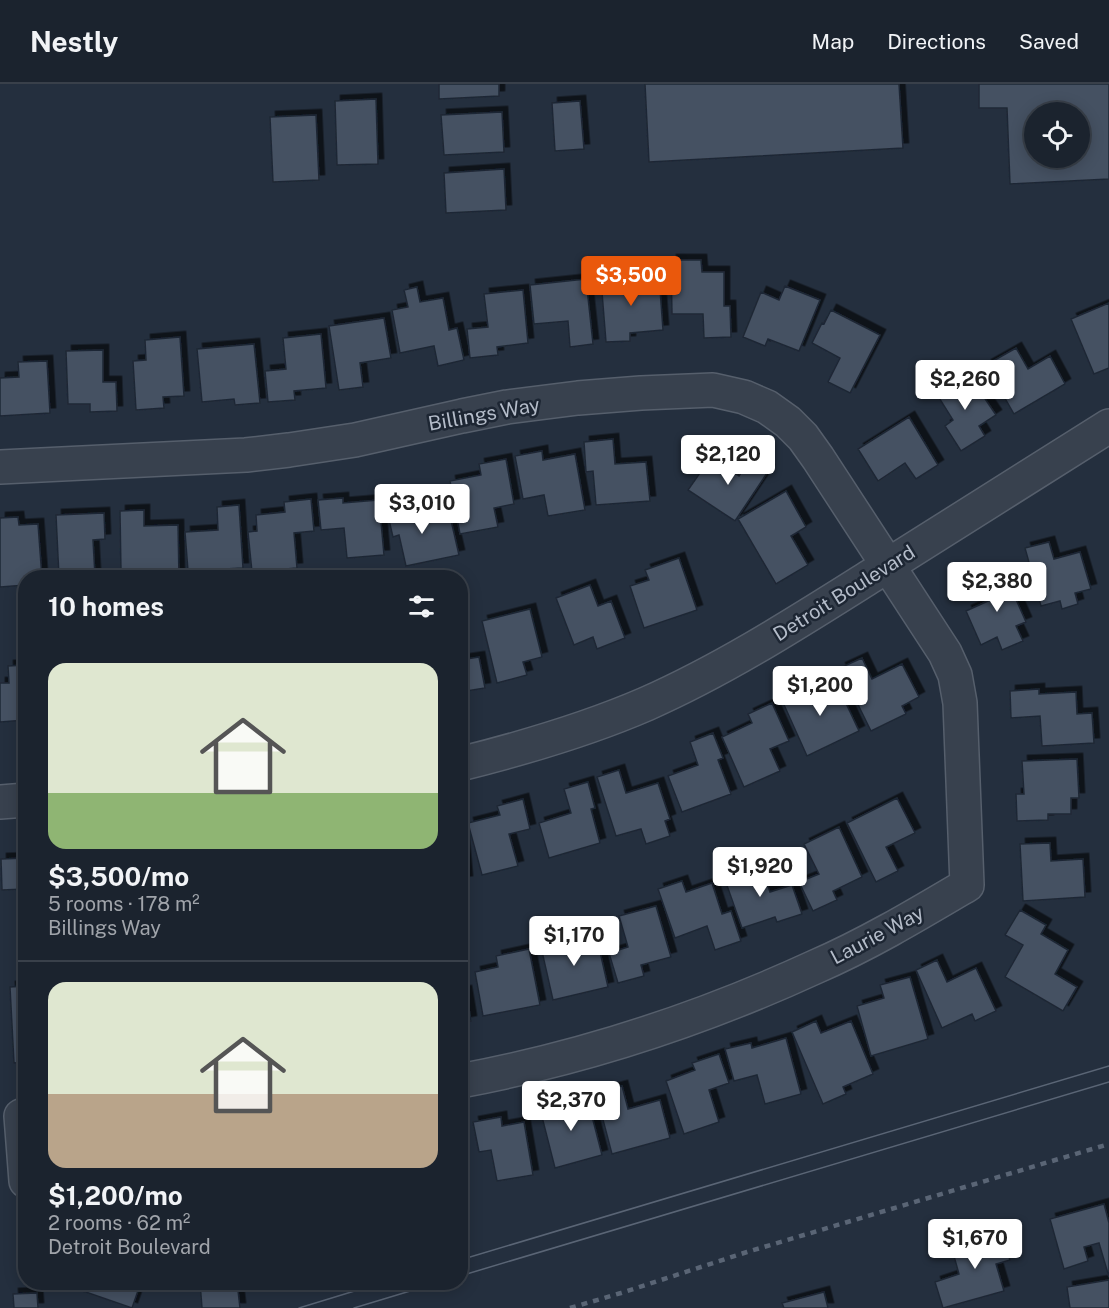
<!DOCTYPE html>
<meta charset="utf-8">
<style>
body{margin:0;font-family:"Public Sans",sans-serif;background:#282f3a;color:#f1f3f6;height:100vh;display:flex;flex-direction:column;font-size:22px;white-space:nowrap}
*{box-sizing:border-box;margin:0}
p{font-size:20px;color:#a0a4aa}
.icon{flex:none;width:33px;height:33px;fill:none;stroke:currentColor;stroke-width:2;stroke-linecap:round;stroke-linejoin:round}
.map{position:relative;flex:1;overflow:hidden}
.panel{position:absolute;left:18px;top:486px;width:450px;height:720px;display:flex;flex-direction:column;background:#1b232e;border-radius:24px;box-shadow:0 3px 15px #0003,0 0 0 2px #39404a}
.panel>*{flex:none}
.fabs{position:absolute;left:1024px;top:18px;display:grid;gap:12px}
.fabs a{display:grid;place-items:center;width:66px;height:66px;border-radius:50%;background:#1b232e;box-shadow:0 3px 15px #0003,0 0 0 2px #39404a;font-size:30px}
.price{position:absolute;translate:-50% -51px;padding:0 14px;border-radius:6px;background:#fff;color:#222;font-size:20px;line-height:39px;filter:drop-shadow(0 2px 3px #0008)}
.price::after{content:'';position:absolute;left:50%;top:36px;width:18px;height:14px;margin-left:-9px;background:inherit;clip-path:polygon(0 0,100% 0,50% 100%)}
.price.on{background:#ea580c;color:#fff}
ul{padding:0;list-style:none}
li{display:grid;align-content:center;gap:12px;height:318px;padding:0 30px}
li+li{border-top:2px solid #39404a}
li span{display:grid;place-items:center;height:186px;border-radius:18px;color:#555}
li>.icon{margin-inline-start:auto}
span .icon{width:108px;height:108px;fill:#fffc;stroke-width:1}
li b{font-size:26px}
h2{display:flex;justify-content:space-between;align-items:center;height:72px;padding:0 30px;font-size:26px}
header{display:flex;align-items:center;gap:36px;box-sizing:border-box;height:84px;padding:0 30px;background:#1b232e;border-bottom:2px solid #39404a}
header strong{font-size:28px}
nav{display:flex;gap:33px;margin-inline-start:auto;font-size:21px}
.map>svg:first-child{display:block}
.building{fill:#455162;stroke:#1f2835;stroke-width:1.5;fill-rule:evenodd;filter:url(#shadow)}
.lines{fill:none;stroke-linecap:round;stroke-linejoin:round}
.minor-casing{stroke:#565f6c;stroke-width:36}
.minor{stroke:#38414e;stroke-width:33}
.tram{stroke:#5a6575;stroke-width:1.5}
.rail{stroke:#5a6575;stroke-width:4.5;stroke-dasharray:6 6;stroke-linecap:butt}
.labels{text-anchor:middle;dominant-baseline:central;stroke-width:5;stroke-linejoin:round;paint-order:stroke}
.street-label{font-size:20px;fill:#b4bcc9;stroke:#1d2633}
</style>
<header>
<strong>Nestly</strong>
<nav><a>Map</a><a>Directions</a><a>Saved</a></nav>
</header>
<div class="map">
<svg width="1109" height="1224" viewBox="0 0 1109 1224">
<defs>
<filter id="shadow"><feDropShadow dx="5.5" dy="-5.5" stdDeviation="0" flood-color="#0009"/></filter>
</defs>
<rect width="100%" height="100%" fill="#242f3e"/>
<path class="building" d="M 439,0 L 499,0 L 499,12 L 439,15 Z
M 645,0 L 899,0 L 903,64 L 649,78 Z
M 979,0 L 1109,0 L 1109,95 L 1010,100 L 1007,24 L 979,24 ZM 1035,28 L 1080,28 L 1080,74 L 1035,74 Z
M 376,15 L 378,80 L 337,81 L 335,17 Z
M 580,17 L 584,65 L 555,67 L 552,19 Z
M 502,28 L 504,68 L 444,71 L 441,31 Z
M 316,31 L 319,96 L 273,98 L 270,33 Z
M 504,85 L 506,126 L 446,129 L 444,89 Z
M 671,176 L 701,176 L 702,188 L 724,188 L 724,222 L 730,222 L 731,253 L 704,254 L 703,230 L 672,230 Z
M 659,192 L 663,246 L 630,249 L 630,257 L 606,258 L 601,196 Z
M 586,195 L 593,260 L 570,263 L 568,237 L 534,240 L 530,201 Z
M 785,202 L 820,216 L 799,267 L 768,255 L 765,262 L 743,253 L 761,208 L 779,216 Z
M 417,203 L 420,218 L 443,214 L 449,246 L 457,244 L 464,276 L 438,282 L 434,262 L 400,269 L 392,226 L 408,223 L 404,206 Z
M 523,206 L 528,259 L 497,263 L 498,271 L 470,274 L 467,245 L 488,243 L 484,210 Z
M 1109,219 L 1109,284 L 1094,290 L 1071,235 Z
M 831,226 L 880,251 L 850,309 L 828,298 L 840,274 L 812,259 L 822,239 L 824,240 Z
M 384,234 L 391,274 L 360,279 L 363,303 L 339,306 L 329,242 Z
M 321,250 L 326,304 L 294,307 L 295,316 L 268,318 L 265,287 L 286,285 L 283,254 Z
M 180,253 L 184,312 L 163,313 L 164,324 L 136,326 L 133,277 L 146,276 L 145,256 Z
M 254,260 L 260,319 L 235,321 L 234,315 L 202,318 L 197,265 Z
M 1016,264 L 1028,285 L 1050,272 L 1065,300 L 1014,330 L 986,281 Z
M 103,266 L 103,298 L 116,298 L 117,327 L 90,328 L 90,320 L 68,320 L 66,267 Z
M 47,277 L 50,329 L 0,332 L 0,294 L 19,293 L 18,278 Z
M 967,288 L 996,331 L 979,342 L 985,352 L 961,367 L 945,342 L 953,336 L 936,309 Z
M 909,333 L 938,381 L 916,395 L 905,379 L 878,397 L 858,365 Z
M 613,355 L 615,380 L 646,378 L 650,417 L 596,421 L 593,387 L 586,388 L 584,358 Z
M 542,367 L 543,376 L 575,370 L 585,426 L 548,432 L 544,411 L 523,415 L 515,372 Z
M 711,373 L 739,392 L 751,374 L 769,386 L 735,437 L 688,406 Z
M 506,375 L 514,420 L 494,424 L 498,443 L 460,450 L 450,397 L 481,391 L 479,380 Z
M 786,407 L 806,443 L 791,452 L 808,481 L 776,500 L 738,435 Z
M 343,414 L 343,419 L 379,416 L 384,471 L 347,474 L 344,444 L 321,446 L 318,416 Z
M 311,415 L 314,447 L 294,449 L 297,484 L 252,488 L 248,448 L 257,447 L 256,431 L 285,428 L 284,418 Z
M 413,417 L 418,440 L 450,432 L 459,471 L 406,482 L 399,451 L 393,453 L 386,423 Z
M 239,421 L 243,484 L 188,487 L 185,448 L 218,446 L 217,423 Z
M 144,426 L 144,442 L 178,441 L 179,494 L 152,494 L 151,487 L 121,488 L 120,427 Z
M 104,429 L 105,455 L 93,456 L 95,492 L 59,493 L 56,431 Z
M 18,433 L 19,441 L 38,440 L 42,494 L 26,494 L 26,501 L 0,503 L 0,434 Z
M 1049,458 L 1054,475 L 1080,468 L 1091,505 L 1075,509 L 1078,520 L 1062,525 L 1060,517 L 1041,522 L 1025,464 Z
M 679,474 L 697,526 L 644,544 L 630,502 L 649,496 L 645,486 Z
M 1003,486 L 1026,538 L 1016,542 L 1023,557 L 1002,566 L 997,553 L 981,561 L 966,527 L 988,517 L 979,496 Z
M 590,501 L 598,522 L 611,517 L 625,554 L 597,565 L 593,553 L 574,561 L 556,514 Z
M 530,525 L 542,573 L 523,578 L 527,591 L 497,599 L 482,537 Z
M 479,573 L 485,604 L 460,608 L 460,576 Z
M 862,574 L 872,595 L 902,580 L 919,613 L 902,622 L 906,630 L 871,647 L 840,584 Z
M 26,581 L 26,636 L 0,638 L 0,599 L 9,599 L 8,582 Z
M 835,596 L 859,647 L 807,672 L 781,614 L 801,605 L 803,611 Z
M 1039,605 L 1039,610 L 1076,608 L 1077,630 L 1092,629 L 1094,659 L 1042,662 L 1040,632 L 1011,634 L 1010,607 Z
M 772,619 L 789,657 L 770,665 L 780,687 L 744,703 L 722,653 L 752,639 L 748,630 Z
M 713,649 L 723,674 L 718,676 L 731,710 L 682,728 L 668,692 L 698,681 L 690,658 Z
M 1077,675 L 1079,714 L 1071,714 L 1071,730 L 1048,730 L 1048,736 L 1017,737 L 1016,710 L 1024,710 L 1022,677 Z
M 619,686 L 626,709 L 658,699 L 670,735 L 665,737 L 670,752 L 646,760 L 641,745 L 616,752 L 597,693 Z
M 588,698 L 595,724 L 591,725 L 600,759 L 549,774 L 539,739 L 571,729 L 564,705 Z
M 897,714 L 915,749 L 886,763 L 898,787 L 876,798 L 847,739 Z
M 523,715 L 530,745 L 509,750 L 518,782 L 482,791 L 468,739 L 500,731 L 497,722 Z
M 462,740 L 467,797 L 460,798 L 460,741 Z
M 839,743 L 862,793 L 833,807 L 837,816 L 813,827 L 799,798 L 819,790 L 804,760 Z
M 1050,759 L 1051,777 L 1083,775 L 1085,813 L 1023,817 L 1020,760 Z
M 26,774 L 26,832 L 24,805 L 2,806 L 1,775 Z
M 761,781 L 770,808 L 792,801 L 802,830 L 777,838 L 775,833 L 742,844 L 724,793 Z
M 682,797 L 686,808 L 712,799 L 722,830 L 731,827 L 741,857 L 715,866 L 707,842 L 675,854 L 658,805 Z
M 656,822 L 671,873 L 641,881 L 644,892 L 618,899 L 609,869 L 628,863 L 619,832 Z
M 1020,826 L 1046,841 L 1041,850 L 1068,866 L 1055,890 L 1077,903 L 1063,927 L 1005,893 L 1023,861 L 1005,851 Z
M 596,850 L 608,903 L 553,916 L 541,863 Z
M 529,865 L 540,921 L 483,932 L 475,888 L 498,883 L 496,872 Z
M 937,876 L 947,898 L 976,884 L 996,927 L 975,937 L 972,930 L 942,944 L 916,886 Z
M 910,893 L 928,955 L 871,972 L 857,922 L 884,914 L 880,901 Z
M 26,902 L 26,978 L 14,979 L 10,903 Z
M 466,907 L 471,937 L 460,939 L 460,908 Z
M 816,937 L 821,949 L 851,937 L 873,990 L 843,1003 L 846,1010 L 823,1020 L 792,948 Z
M 786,954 L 801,1010 L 765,1020 L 757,991 L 734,997 L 725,965 L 751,959 L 752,964 Z
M 719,970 L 729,999 L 709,1006 L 719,1038 L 684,1050 L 666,997 L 695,986 L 692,979 Z
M 622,1002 L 628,1025 L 660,1016 L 670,1054 L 612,1070 L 596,1009 Z
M 587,1013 L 602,1071 L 555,1084 L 540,1025 Z
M 501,1033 L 502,1042 L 524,1038 L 533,1091 L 497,1097 L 491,1066 L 479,1068 L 473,1038 Z
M 1104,1120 L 1109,1139 L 1109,1193 L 1099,1159 L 1084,1163 L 1088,1177 L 1064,1185 L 1050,1135 Z
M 999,1142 L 1010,1176 L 996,1180 L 1004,1207 L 943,1224 L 935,1198 L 959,1190 L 952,1165 L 986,1155 L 983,1147 Z
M 1109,1196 L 1109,1224 L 1070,1224 L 1067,1203 Z
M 83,1198 L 141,1198 L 132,1224 L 80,1206 Z
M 200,1198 L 237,1198 L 240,1224 L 202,1224 Z
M 824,1208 L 828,1224 L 784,1224 L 782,1219 Z
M 37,1209 L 38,1224 L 14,1224 L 13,1210 Z"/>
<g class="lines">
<defs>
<path id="minor" d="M 0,383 L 246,371 L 289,366 L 355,356 L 462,332 L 507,323 L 578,314 L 641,309 L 713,306 L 744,313 L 767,323 L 788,338 L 803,353 L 818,374 L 945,569 L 955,591 L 960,619 L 967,801 C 918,830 868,860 815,883 C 702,935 583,974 460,997
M 460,680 C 524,664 586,646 646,620 C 725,585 798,538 871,492 C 950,442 1030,392 1109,342
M 0,718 L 26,716
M 21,1032 L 26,1097"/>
</defs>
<use href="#minor" class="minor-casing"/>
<use href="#minor" class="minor"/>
<path class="tram" d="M 460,1176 L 1109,982
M 460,1192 L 1109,998
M 299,1224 L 384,1198
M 354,1224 L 440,1198"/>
<path class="rail" d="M 570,1224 L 621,1209 L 747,1168 L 1109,1060"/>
</g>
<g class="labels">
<g class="street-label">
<text transform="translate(484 330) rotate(-10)">Billings Way</text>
<text transform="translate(844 509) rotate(-32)">Detroit Boulevard</text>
<text transform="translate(877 851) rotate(-28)">Laurie Way</text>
</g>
</g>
</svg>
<div class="fabs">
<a><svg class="icon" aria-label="locate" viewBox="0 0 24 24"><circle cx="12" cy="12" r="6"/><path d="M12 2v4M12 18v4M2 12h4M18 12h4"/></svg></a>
</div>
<b class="price on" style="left:631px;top:223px">$3,500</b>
<b class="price" style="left:965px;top:327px">$2,260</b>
<b class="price" style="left:728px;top:402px">$2,120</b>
<b class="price" style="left:422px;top:451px">$3,010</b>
<b class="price" style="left:997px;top:529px">$2,380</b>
<b class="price" style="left:820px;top:633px">$1,200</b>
<b class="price" style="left:760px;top:814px">$1,920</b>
<b class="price" style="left:574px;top:883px">$1,170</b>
<b class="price" style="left:571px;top:1048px">$2,370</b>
<b class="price" style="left:975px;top:1186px">$1,670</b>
<section class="panel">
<h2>10 homes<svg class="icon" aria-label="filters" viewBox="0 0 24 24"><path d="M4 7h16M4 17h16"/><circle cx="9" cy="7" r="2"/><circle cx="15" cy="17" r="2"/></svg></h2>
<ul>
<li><span style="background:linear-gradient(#dfe7d0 70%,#8fb573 0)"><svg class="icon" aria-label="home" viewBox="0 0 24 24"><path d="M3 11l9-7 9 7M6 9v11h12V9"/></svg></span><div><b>$3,500/mo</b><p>5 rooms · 178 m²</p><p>Billings Way</p></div></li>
<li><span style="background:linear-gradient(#dfe7d0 60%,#b9a48a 0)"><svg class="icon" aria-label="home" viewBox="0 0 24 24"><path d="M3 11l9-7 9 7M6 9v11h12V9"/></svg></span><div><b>$1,200/mo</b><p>2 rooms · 62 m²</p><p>Detroit Boulevard</p></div></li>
</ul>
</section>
</div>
